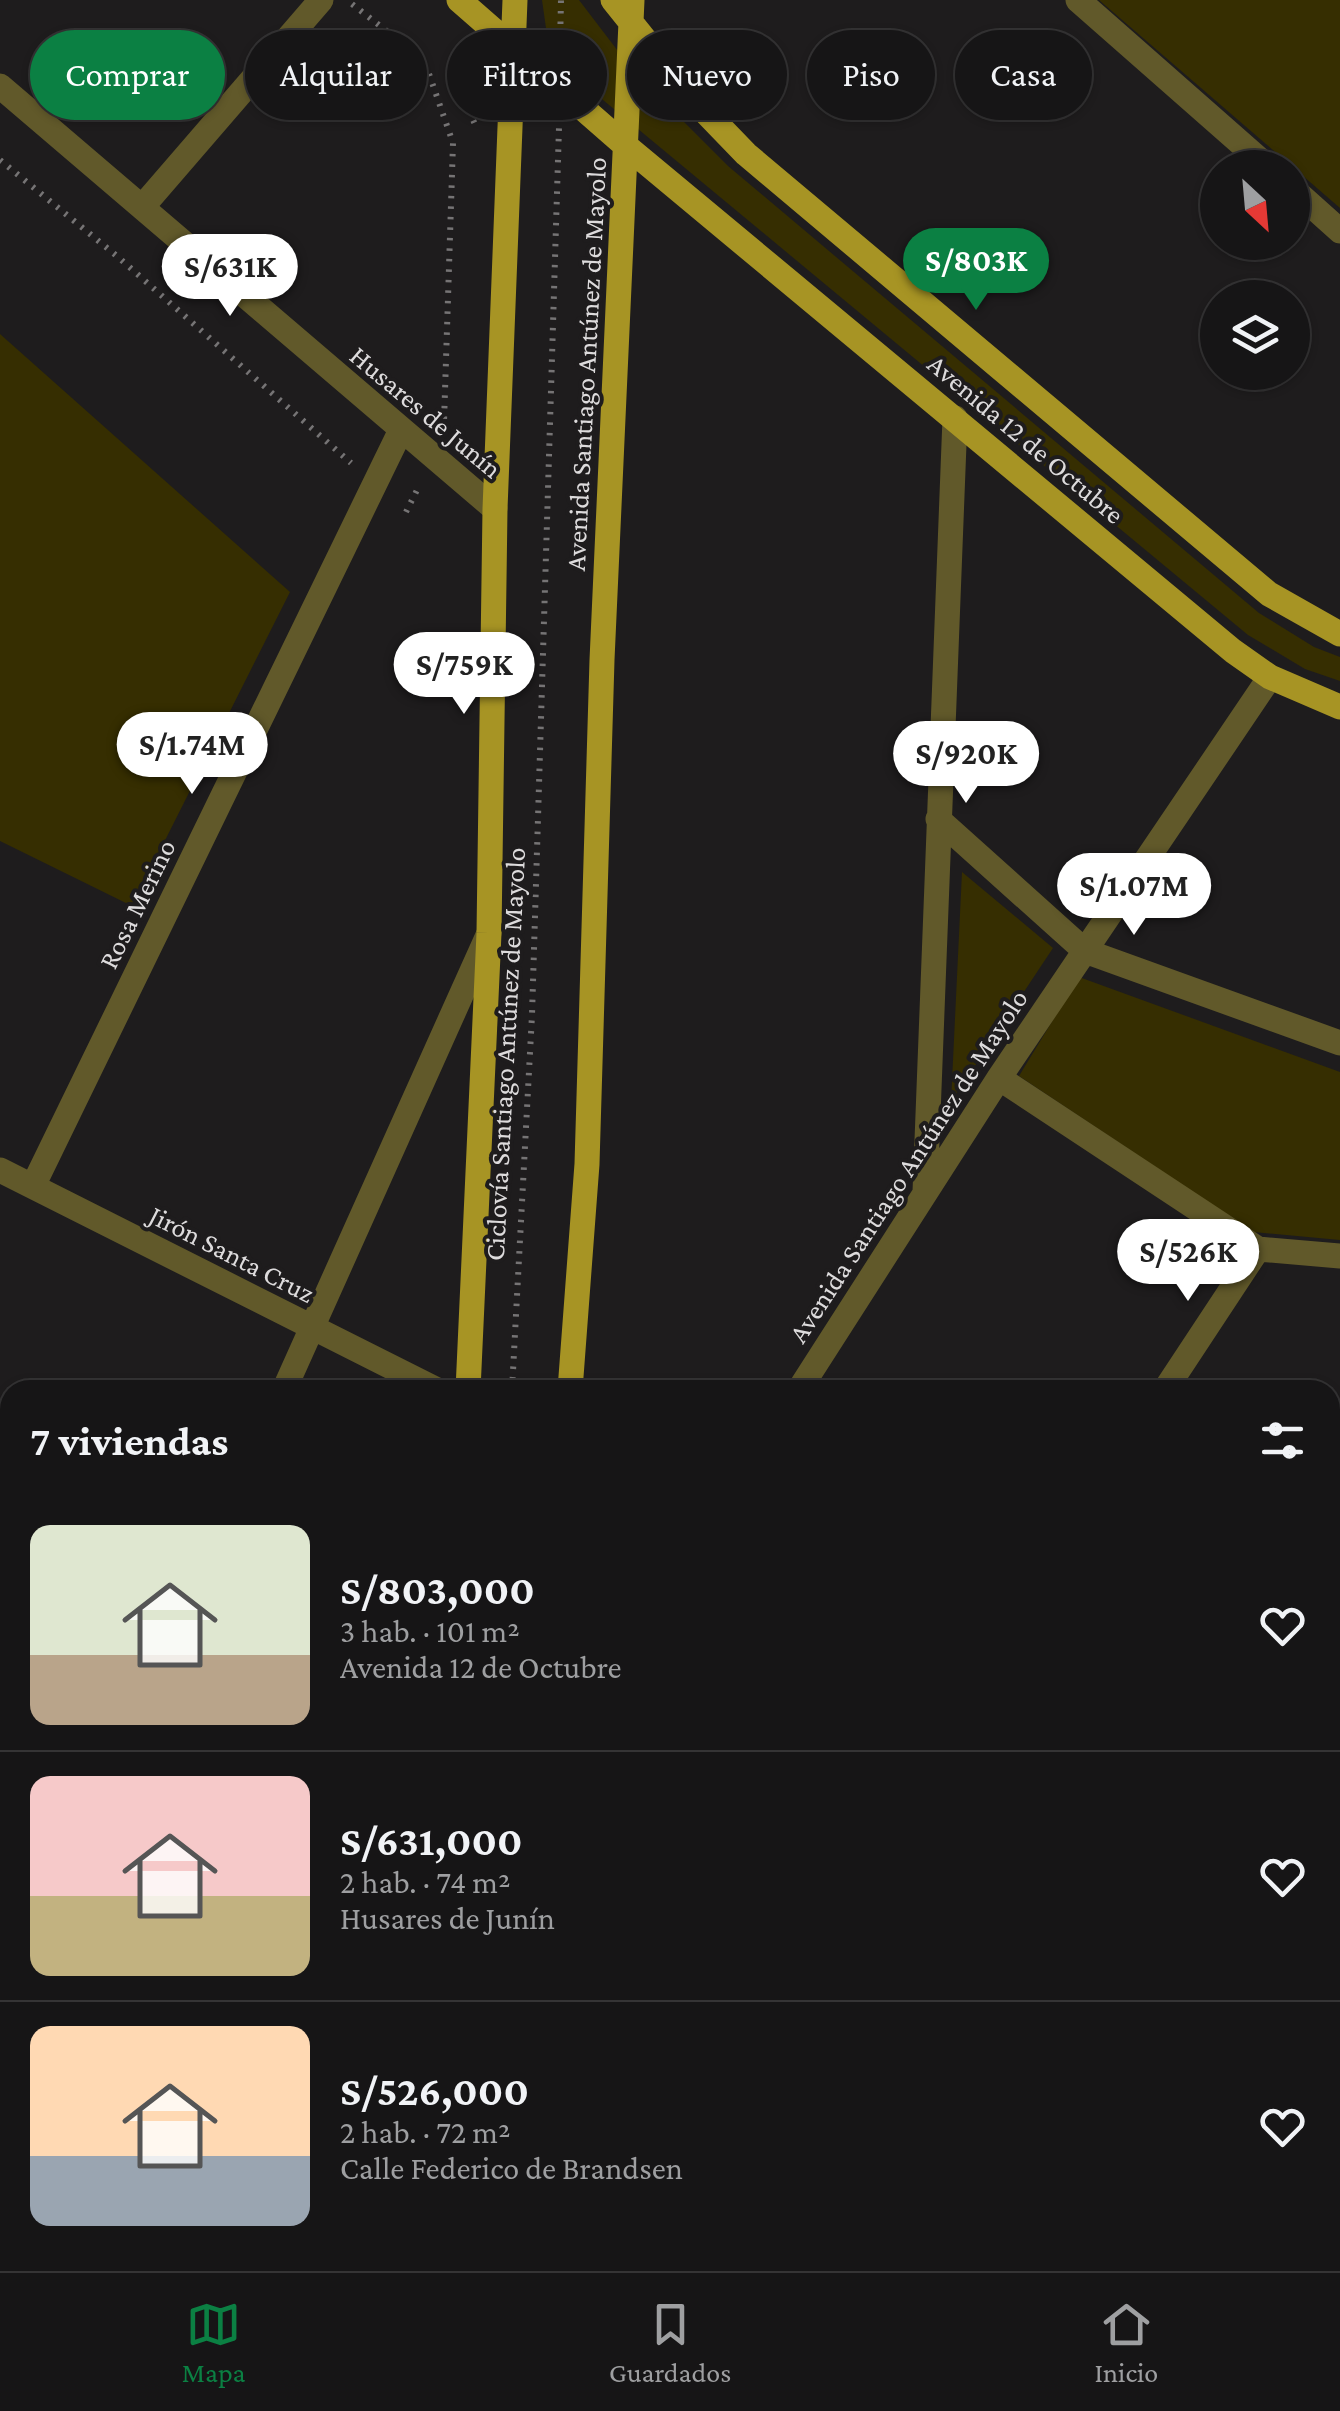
<!DOCTYPE html>
<html lang="es">
<meta charset="utf-8">
<style>
body{margin:0;font-family:"Crimson Pro",serif;background:#1f1e1f;color:#f1f3f6;height:100vh;display:flex;flex-direction:column;font-size:38px;white-space:nowrap}
*{box-sizing:border-box;margin:0}
p{font-size:32px;color:#9e9fa1}
.icon{flex:none;width:55px;height:55px;fill:none;stroke:currentColor;stroke-width:2;stroke-linecap:round;stroke-linejoin:round}
.map{position:relative;flex:1;overflow:hidden}
.side{position:absolute;left:0px;top:1380px;width:1340px;height:892px;display:flex;flex-direction:column;background:#161516;border-radius:30px 30px 0 0;box-shadow:0 2px 8px #0004,0 0 0 2px #353435}
.side>*{flex:none}
.hud{position:absolute;left:30px;top:30px;width:1280px;height:90px;display:flex;gap:20px}
.needle{width:65px;rotate:154deg}
.tools{position:absolute;left:1200px;top:150px;display:grid;gap:20px}
.tools a{display:grid;place-items:center;width:110px;height:110px;border-radius:50%;background:#161516;box-shadow:0 2px 8px #0004,0 0 0 2px #353435;font-size:50px}
.price{position:absolute;translate:-50% -85px;padding:0 22px;border-radius:35px;background:#fff;color:#222;font-size:32px;line-height:65px;filter:drop-shadow(0 2px 5px #0008)}
.price::after{content:'';position:absolute;left:50%;top:60px;width:30px;height:22px;margin-left:-15px;background:inherit;clip-path:polygon(0 0,100% 0,50% 100%)}
.price.selected{background:#0b8043;color:#fff}
ul{padding:0;list-style:none}
li{display:flex;align-items:center;gap:30px;height:250px;padding:0 30px}
li+li{border-top:2px solid #353435}
li span{display:grid;place-items:center;flex:none;width:280px;height:200px;border-radius:20px;color:#555}
li>.icon{margin-inline-start:auto}
span .icon{width:120px;height:120px;fill:#fffc;stroke-width:1}
li b{font-size:42px}
h2{display:flex;justify-content:space-between;align-items:center;height:120px;padding:0 30px;font-size:42px}
.chip{padding:0 35px;border-radius:45px;background:#161516;box-shadow:0 2px 8px #0004,0 0 0 2px #353435;font-size:35px;line-height:90px}
.chip.selected{background:#0b8043;color:#fff}
.tabs{display:flex;justify-content:space-around;align-items:center;height:140px;border-top:2px solid #353435;background:#161516;font-size:28px;color:#9e9fa1}
.tabs a{display:grid;justify-items:center;gap:5px}
.tabs .selected{color:#0b8043}
.map>svg:first-child{display:block}
.green{fill:#362e01}
.lines{fill:none;stroke-linecap:round;stroke-linejoin:round}
.path{stroke:#767475;stroke-width:6;stroke-dasharray:2.5 8;stroke-linecap:butt}
.minor{stroke:#61592a;stroke-width:25}
.major{stroke:#a79424;stroke-width:25}
.labels{text-anchor:middle;dominant-baseline:central;stroke-width:8;stroke-linejoin:round;paint-order:stroke}
.street-label{font-size:28px;fill:#dddbdc;stroke:#1e1c1d}
</style>
<div class="map">
<svg width="1340" height="2271" viewBox="0 0 1340 2271">
<rect width="100%" height="100%" fill="#1e1c1d"/>
<path class="green" d="M 542,0 L 579,0 L 634,72 L 728,166 L 1259,613 L 1314,647 L 1340,657 L 1340,681 L 1305,669 L 1248,635 L 550,56 Z
M 1099,0 L 1340,0 L 1340,208 Z
M 0,334 L 290,592 L 132,906 L 0,841 Z
M 962,872 L 1053,948 L 951,1102 Z
M 1079,977 L 1340,1072 L 1340,1240 L 1253,1232 L 1019,1076 Z
M 1340,1611 L 1340,1912 L 1330,1911 L 1330,1626 Z"/>
<g class="lines">
<path class="path" d="M 352,4 L 412,51 L 428,71 L 453,143 L 444,422
M 560,45 L 561,0
M 467,49 L 464,99 L 477,129
M 0,160 L 118,257 L 351,463
M 406,512 L 419,486
M 512,1390 L 532,1015 L 559,127
M 287,2271 L 292,2262"/>
<path class="minor" d="M 1078,0 L 1269,168
M 0,86 L 495,509
M 1292,188 L 1340,231
M 143,206 L 321,0
M 938,819 L 1085,951 L 1340,1043
M 999,1078 L 1258,1249 L 1340,1256
M 0,1170 L 437,1390
M 33,1186 L 400,432
M 925,1192 L 955,418
M 284,1390 L 489,933
M 799,1390 L 999,1078 L 1270,677
M 1165,1390 L 1258,1249
M 1330,1518 L 1340,1526
M 1330,1592 L 1340,1578
M 0,1691 L 10,1703
M 1330,2083 L 1340,2083
M 0,2198 L 10,2203
M 117,2262 L 132,2271
M 421,2271 L 421,2262
M 754,2271 L 755,2262"/>
<path class="major" d="M 459,0 L 626,146 L 1233,651 L 1270,677 L 1340,707
M 613,0 L 690,96 L 746,154 L 1269,594 L 1340,634
M 468,1390 L 489,933 L 495,509 L 515,0
M 570,1390 L 587,1164 L 602,660 L 632,0
M 226,2271 L 231,2262
M 364,2271 L 369,2262"/>
</g>
<g class="labels">
<g class="street-label">
<text transform="translate(586 364) rotate(-87)">Avenida Santiago Antúnez de Mayolo</text>
<text transform="translate(426 412) rotate(40)">Husares de Junín</text>
<text transform="translate(1026 439) rotate(40)">Avenida 12 de Octubre</text>
<text transform="translate(137 904) rotate(-64)">Rosa Merino</text>
<text transform="translate(505 1054) rotate(-87)">Ciclovía Santiago Antúnez de Mayolo</text>
<text transform="translate(908 1166) rotate(-57)">Avenida Santiago Antúnez de Mayolo</text>
<text transform="translate(232 1254) rotate(27)">Jirón Santa Cruz</text>
</g>
</g>
</svg>
<div class="tools">
<a><svg class="needle" viewBox="-14 -14 28 28"><path d="M0-13l5 13h-10z" fill="#e53935"/><path d="M0 13l5-13h-10z" fill="#9e9fa1"/></svg></a>
<a><svg class="icon" aria-label="layers" viewBox="0 0 24 24"><path d="M12 4l9 5-9 5-9-5zM3 14l9 5 9-5"/></svg></a>
</div>
<b class="price selected" style="left:976px;top:313px">S/803K</b>
<b class="price" style="left:230px;top:319px">S/631K</b>
<b class="price" style="left:464px;top:717px">S/759K</b>
<b class="price" style="left:192px;top:797px">S/1.74M</b>
<b class="price" style="left:966px;top:806px">S/920K</b>
<b class="price" style="left:1134px;top:938px">S/1.07M</b>
<b class="price" style="left:1188px;top:1304px">S/526K</b>
<div class="hud">
<a class="chip selected">Comprar</a>
<a class="chip">Alquilar</a>
<a class="chip">Filtros</a>
<a class="chip">Nuevo</a>
<a class="chip">Piso</a>
<a class="chip">Casa</a>
</div>
<section class="side">
<h2>7 viviendas<svg class="icon" aria-label="filters" viewBox="0 0 24 24"><path d="M4 7h16M4 17h16"/><circle cx="9" cy="7" r="2"/><circle cx="15" cy="17" r="2"/></svg></h2>
<ul>
<li><span style="background:linear-gradient(#dfe7d0 65%,#b9a48a 0)"><svg class="icon" aria-label="home" viewBox="0 0 24 24"><path d="M3 11l9-7 9 7M6 9v11h12V9"/></svg></span><div><b>S/803,000</b><p>3 hab. · 101 m²</p><p>Avenida 12 de Octubre</p></div><svg class="icon" aria-label="heart" viewBox="0 0 24 24"><path d="M12 20l-8-8c-3-5 5-10 8-4 3-6 11-1 8 4z"/></svg></li>
<li><span style="background:linear-gradient(#f6c9c9 60%,#c2b280 0)"><svg class="icon" aria-label="home" viewBox="0 0 24 24"><path d="M3 11l9-7 9 7M6 9v11h12V9"/></svg></span><div><b>S/631,000</b><p>2 hab. · 74 m²</p><p>Husares de Junín</p></div><svg class="icon" aria-label="heart" viewBox="0 0 24 24"><path d="M12 20l-8-8c-3-5 5-10 8-4 3-6 11-1 8 4z"/></svg></li>
<li><span style="background:linear-gradient(#ffd9b3 65%,#9aa5b1 0)"><svg class="icon" aria-label="home" viewBox="0 0 24 24"><path d="M3 11l9-7 9 7M6 9v11h12V9"/></svg></span><div><b>S/526,000</b><p>2 hab. · 72 m²</p><p>Calle Federico de Brandsen</p></div><svg class="icon" aria-label="heart" viewBox="0 0 24 24"><path d="M12 20l-8-8c-3-5 5-10 8-4 3-6 11-1 8 4z"/></svg></li>
</ul>
</section>
</div>
<nav class="tabs">
<a class="selected"><svg class="icon" aria-label="map" viewBox="0 0 24 24"><path d="M3 6l6-2 6 2 6-2v14l-6 2-6-2-6 2zM9 4v14M15 6v14"/></svg>Mapa</a>
<a><svg class="icon" aria-label="saved" viewBox="0 0 24 24"><path d="M7 4h10v16l-5-4-5 4z"/></svg>Guardados</a>
<a><svg class="icon" aria-label="home" viewBox="0 0 24 24"><path d="M3 11l9-7 9 7M6 9v11h12V9"/></svg>Inicio</a>
</nav>
